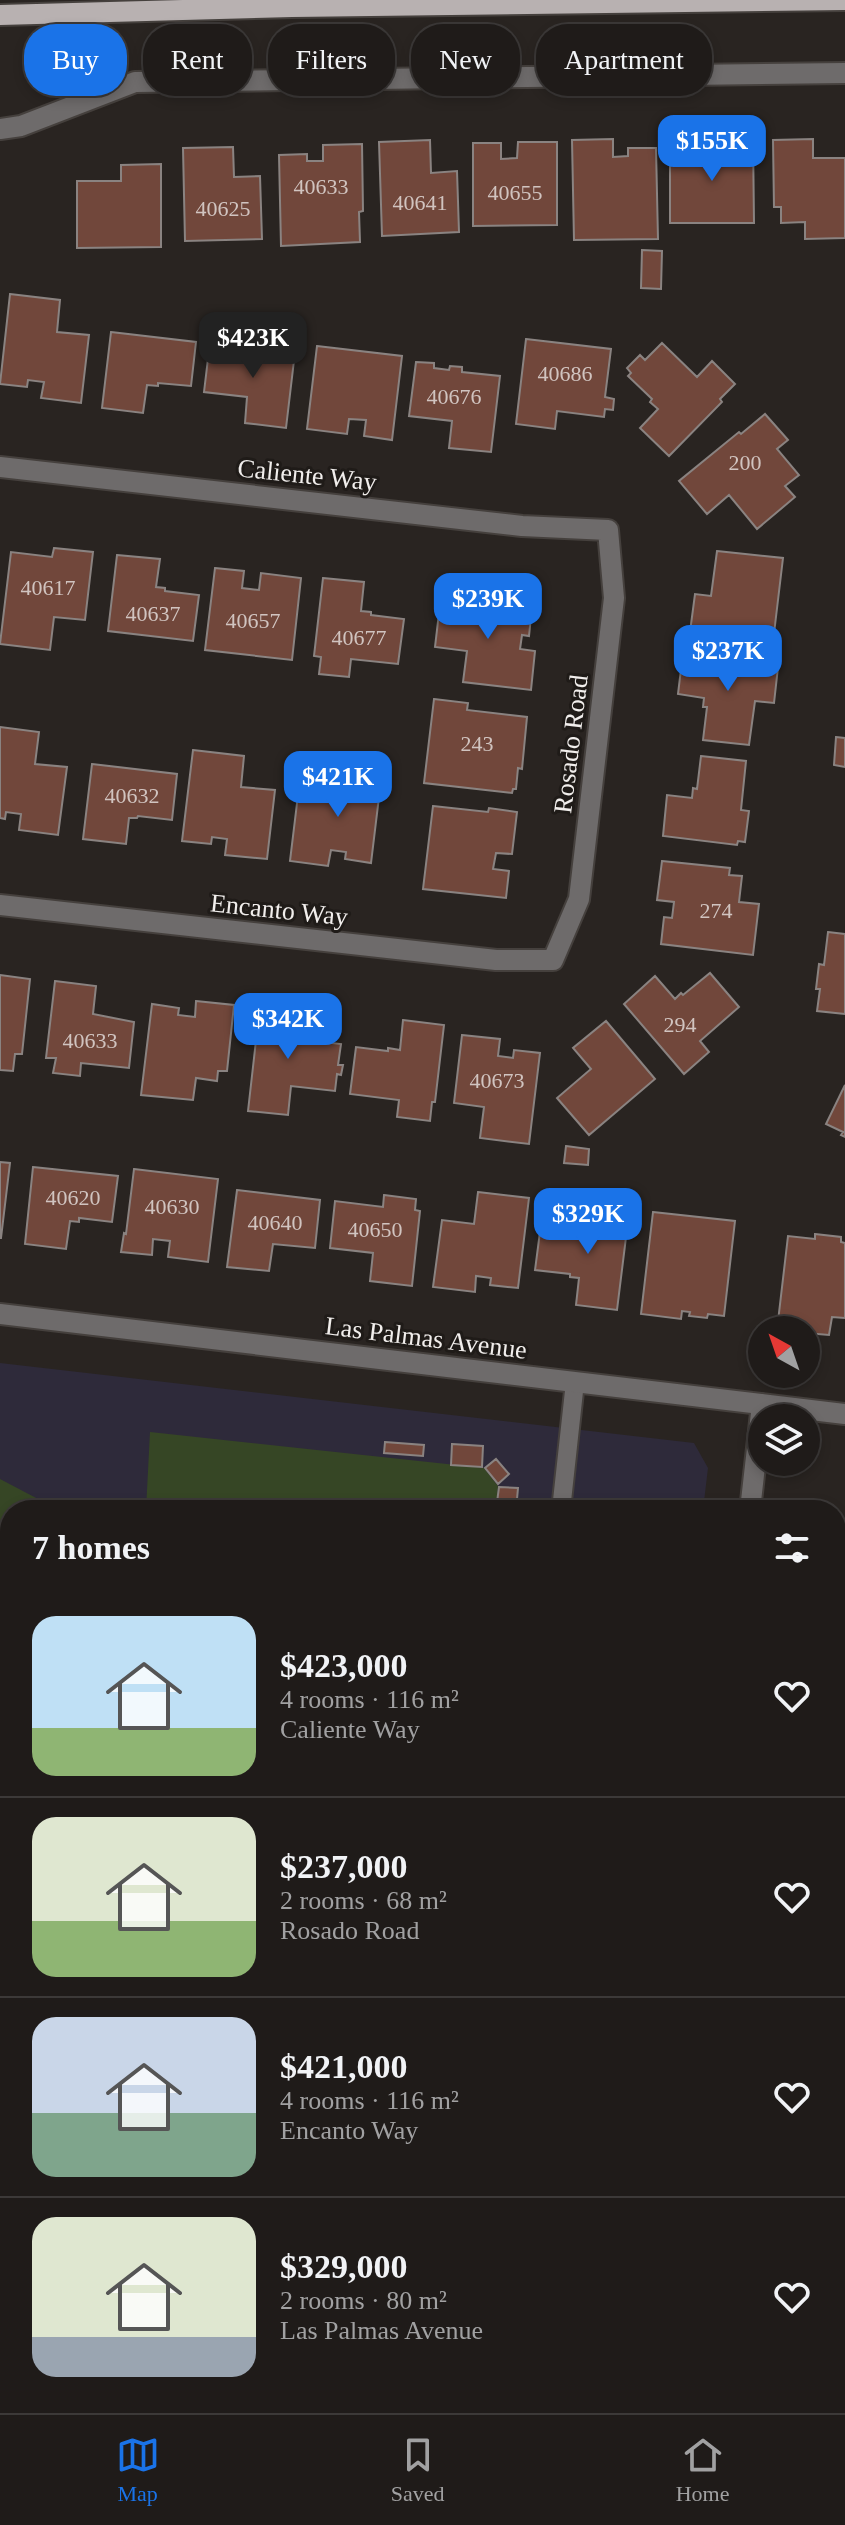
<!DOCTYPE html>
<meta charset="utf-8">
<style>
body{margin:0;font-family:Georgia,serif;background:#272422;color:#f1f3f6;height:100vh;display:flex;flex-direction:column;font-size:30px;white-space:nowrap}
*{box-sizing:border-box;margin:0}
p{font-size:26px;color:#a1a1a2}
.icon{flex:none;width:44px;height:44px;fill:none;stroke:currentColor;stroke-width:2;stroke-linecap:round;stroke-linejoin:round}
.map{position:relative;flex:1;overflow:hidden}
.panel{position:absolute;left:0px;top:1500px;width:846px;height:914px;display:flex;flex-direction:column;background:#1f1b19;border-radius:32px 32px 0 0;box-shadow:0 4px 12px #0003,0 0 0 2px #3c3938}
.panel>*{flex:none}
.hud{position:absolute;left:24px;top:24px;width:798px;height:72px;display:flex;gap:16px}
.needle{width:52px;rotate:320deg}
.fabs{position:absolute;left:748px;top:1316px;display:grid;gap:16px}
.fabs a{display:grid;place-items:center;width:72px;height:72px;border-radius:50%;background:#1f1b19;box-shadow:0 4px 12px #0003,0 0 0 2px #3c3938;font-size:40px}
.price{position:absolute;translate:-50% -68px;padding:0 18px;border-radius:16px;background:#1a73e8;color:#fff;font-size:26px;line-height:52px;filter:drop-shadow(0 2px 4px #0008)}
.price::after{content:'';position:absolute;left:50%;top:48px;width:24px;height:18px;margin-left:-12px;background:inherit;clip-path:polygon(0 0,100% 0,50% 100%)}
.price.on{background:#222;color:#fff}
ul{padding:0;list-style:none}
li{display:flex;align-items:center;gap:24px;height:200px;padding:0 32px}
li+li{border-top:2px solid #3c3938}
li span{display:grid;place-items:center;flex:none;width:224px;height:160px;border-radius:24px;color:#555}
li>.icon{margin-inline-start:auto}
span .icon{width:96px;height:96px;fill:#fffc;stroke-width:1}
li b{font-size:34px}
h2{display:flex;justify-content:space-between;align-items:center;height:96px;padding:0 32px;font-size:34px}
.chip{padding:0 28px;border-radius:32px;background:#1f1b19;box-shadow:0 4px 12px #0003,0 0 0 2px #3c3938;font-size:28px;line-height:72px}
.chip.on{background:#1a73e8;color:#fff}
.menu{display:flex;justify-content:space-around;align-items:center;height:112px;border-top:2px solid #3c3938;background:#1f1b19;font-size:22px;color:#a1a1a2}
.menu a{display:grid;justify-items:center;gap:4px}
.menu .on{color:#1a73e8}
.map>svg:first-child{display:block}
.education{fill:#2e2a3a}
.pitch{fill:#364625}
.building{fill:#71473b;stroke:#8a8381;stroke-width:2}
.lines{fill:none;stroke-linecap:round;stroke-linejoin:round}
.lane-casing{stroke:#45403d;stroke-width:22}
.street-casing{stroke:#45403d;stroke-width:24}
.primary-casing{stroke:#45403d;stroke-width:24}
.path{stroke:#696562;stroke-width:5;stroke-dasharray:6 6;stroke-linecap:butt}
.lane{stroke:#6e6b6b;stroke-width:18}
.street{stroke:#6e6b6b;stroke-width:20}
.primary{stroke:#b8b1b1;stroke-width:20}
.labels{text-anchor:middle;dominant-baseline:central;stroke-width:6;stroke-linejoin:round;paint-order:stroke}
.number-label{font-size:22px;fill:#d1c4c0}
.street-label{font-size:26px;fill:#f1eeec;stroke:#1f1b18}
</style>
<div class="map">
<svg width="845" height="2413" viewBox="0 0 845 2413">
<rect width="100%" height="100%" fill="#292421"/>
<path class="education" d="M 0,1363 L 694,1443 L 708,1468 L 703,1510 L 10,1510 L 10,2404 L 602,2404 L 601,2413 L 0,2413 Z"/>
<path class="pitch" d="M 150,1432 L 484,1468 L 498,1486 L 496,1510 L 146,1510 Z
M 0,1479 L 59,1510 L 10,1510 L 10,1803 L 0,1803 Z"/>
<path class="building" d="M 753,138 L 754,223 L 670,223 L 670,140 L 697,139 L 697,155 L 715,155 L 716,139 Z
M 613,139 L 613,157 L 628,156 L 628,148 L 656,148 L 658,239 L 574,240 L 572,140 Z
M 813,139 L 813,158 L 845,158 L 845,238 L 805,239 L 805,222 L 781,223 L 781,207 L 774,207 L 773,140 Z
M 430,140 L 431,173 L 457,171 L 459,232 L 382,236 L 379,142 Z
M 518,142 L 557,142 L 557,225 L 473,226 L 473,143 L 501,143 L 501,159 L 517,158 Z
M 362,144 L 363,211 L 359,212 L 360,242 L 281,246 L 279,155 L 307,154 L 307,161 L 323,161 L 323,145 Z
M 233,147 L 234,177 L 260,176 L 262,239 L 185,241 L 183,148 Z
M 161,164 L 161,247 L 77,248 L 77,181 L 121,181 L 121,165 Z
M 642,250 L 662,251 L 661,289 L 641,288 Z
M 10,294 L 60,300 L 57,332 L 89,335 L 81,403 L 41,398 L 44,382 L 28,380 L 27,387 L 0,384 Z
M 111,332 L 196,342 L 191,386 L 158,383 L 158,386 L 147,385 L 143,413 L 102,408 Z
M 526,339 L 611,349 L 605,397 L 614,399 L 613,410 L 605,409 L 604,417 L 557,411 L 555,429 L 516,424 Z
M 210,342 L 295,352 L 286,428 L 245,423 L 247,397 L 204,392 Z
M 662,343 L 697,377 L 712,361 L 735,384 L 720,399 L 722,402 L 669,456 L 640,428 L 658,409 L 650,402 L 652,399 L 628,376 L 631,373 L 627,368 L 640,355 L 645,360 Z
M 317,346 L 402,356 L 392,440 L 364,436 L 366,420 L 349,419 L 347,434 L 307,429 Z
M 416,362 L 434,363 L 434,368 L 449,370 L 450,366 L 462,367 L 462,372 L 500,376 L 491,452 L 449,448 L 452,421 L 409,416 Z
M 765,414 L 788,440 L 777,449 L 799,475 L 785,486 L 795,497 L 757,529 L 729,495 L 707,514 L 679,481 L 739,432 L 741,434 Z
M 54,548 L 93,552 L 85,620 L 54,617 L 50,650 L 0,644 L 11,552 L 52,557 Z
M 717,551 L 783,558 L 773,642 L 690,632 L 695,594 L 711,596 Z
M 117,555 L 160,559 L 156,587 L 165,588 L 165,591 L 199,595 L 193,641 L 108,631 Z
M 215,568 L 244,571 L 242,588 L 259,590 L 261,573 L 301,578 L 292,660 L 205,650 Z
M 323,578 L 364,582 L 361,611 L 371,612 L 371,615 L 404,619 L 398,664 L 351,659 L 349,677 L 319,674 L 321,657 L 314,656 Z
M 441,596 L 532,607 L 529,636 L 522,635 L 520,649 L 535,651 L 531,690 L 463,682 L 467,651 L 435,647 Z
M 683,653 L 759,662 L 759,664 L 778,667 L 774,703 L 755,701 L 749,745 L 703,740 L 707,707 L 703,707 L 704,698 L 678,694 Z
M 434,699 L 468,703 L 467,710 L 527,717 L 522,769 L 518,768 L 516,789 L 513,789 L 512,793 L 424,783 Z
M 0,727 L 39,732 L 35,764 L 67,767 L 58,835 L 19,830 L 21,814 L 6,812 L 5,819 L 0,818 Z
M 836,737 L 845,738 L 845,767 L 834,765 Z
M 193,750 L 244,756 L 241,787 L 275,790 L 267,859 L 225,855 L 227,839 L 212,837 L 211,844 L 182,841 Z
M 701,756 L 746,761 L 741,810 L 749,811 L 745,842 L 738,841 L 737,845 L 663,836 L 667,795 L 692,798 L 693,788 L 697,789 Z
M 92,764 L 177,774 L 172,820 L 138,816 L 137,818 L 129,818 L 126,844 L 83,839 Z
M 332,766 L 382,772 L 371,863 L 345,859 L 346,852 L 331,850 L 328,866 L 290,861 L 298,795 L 329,799 Z
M 433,806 L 488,812 L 489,808 L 517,812 L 512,854 L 496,853 L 493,869 L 509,871 L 506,898 L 423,889 Z
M 662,861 L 730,868 L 729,875 L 742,876 L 739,902 L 759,904 L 753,955 L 661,944 L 664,917 L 672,918 L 674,902 L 657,900 Z
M 828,932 L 845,934 L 845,1014 L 817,1011 L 820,989 L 816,989 L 819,964 L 824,965 Z
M 710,973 L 739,1007 L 700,1041 L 709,1052 L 684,1074 L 624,1004 L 655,976 L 675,999 L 681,993 L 683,995 Z
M 0,975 L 30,979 L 22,1054 L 15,1054 L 13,1071 L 0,1070 Z
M 55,981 L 96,986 L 93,1014 L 134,1022 L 129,1068 L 81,1063 L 80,1076 L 53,1073 L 56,1058 L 46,1058 Z
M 196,1001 L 234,1005 L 227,1071 L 218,1071 L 217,1081 L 196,1078 L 193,1100 L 141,1095 L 152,1004 L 179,1008 L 178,1015 L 195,1017 Z
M 260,1005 L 302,1010 L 298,1039 L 341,1044 L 338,1065 L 343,1065 L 341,1075 L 337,1074 L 335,1091 L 291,1086 L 288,1115 L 248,1111 Z
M 403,1020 L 444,1025 L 435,1102 L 432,1102 L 430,1121 L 397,1117 L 399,1100 L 350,1094 L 356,1047 L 388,1051 L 388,1048 L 400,1050 Z
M 606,1021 L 655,1079 L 589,1135 L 557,1098 L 591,1069 L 573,1048 Z
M 462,1035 L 500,1039 L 498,1056 L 513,1058 L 514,1050 L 540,1053 L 529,1144 L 480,1138 L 484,1107 L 454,1103 Z
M 845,1085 L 845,1137 L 841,1135 L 843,1132 L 826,1124 Z
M 566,1146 L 589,1149 L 588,1165 L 564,1163 Z
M 0,1162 L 10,1163 L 1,1238 L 0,1238 Z
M 33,1167 L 118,1176 L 112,1222 L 79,1218 L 79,1222 L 70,1221 L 66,1249 L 25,1244 Z
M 134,1169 L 218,1179 L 208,1262 L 168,1257 L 170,1241 L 153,1239 L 152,1255 L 121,1252 L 124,1233 L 126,1234 Z
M 237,1190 L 320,1200 L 315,1248 L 273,1244 L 269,1271 L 227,1267 Z
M 478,1192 L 529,1198 L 518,1288 L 490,1285 L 491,1278 L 476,1276 L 475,1292 L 433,1287 L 442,1220 L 474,1224 Z
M 384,1195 L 416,1199 L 415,1210 L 420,1211 L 412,1286 L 370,1281 L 373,1253 L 330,1248 L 335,1201 L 383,1207 Z
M 585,1208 L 629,1213 L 617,1310 L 576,1305 L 579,1278 L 570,1277 L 570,1274 L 535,1270 L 541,1224 L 583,1229 Z
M 653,1212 L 735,1221 L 724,1316 L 708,1314 L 707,1318 L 689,1316 L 690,1312 L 682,1311 L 681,1319 L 641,1314 Z
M 815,1234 L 841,1237 L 841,1242 L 845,1243 L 845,1318 L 832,1317 L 829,1335 L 806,1333 L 806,1330 L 777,1330 L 788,1236 L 815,1239 Z
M 385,1442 L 424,1445 L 423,1456 L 384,1453 Z
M 452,1444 L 483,1446 L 482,1467 L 451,1465 Z
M 496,1459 L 509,1474 L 498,1484 L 485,1468 Z
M 499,1487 L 518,1488 L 516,1510 L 496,1510 Z
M 836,1559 L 845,1559 L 845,1650 L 836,1650 Z
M 836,1805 L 841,1805 L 841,1809 L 845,1809 L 845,1898 L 836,1898 Z
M 0,1982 L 10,1983 L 10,2095 L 0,2094 Z
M 836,2021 L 842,2021 L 845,2108 L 836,2108 Z
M 10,2265 L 10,2293 L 0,2289 L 0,2273 Z
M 197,2404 L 245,2404 L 272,2407 L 271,2413 L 196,2413 Z"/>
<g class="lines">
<defs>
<path id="lane" d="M 561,1510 L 575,1382
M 0,1883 L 10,1884
M 413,2413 L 425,2404"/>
<path id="street" d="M 0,129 L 21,126 L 135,82 L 845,73
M 0,467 L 522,526 L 608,530 L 614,598 L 579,899 L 553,960 L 496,960 L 0,905
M 0,1314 L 845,1414
M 750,1510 L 762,1404
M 836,1724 L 845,1724
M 836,2186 L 845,2186
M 646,2413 L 647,2404"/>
<path id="primary" d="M 0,15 L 292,7 L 845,0"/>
</defs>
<use href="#lane" class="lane-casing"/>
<use href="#street" class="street-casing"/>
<use href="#primary" class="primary-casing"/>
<path class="path" d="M 288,2404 L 296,2413"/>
<use href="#lane" class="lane"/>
<use href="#street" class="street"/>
<use href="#primary" class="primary"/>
</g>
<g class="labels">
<g class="number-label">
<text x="321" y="186">40633</text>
<text x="515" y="192">40655</text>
<text x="420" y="202">40641</text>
<text x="223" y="208">40625</text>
<text x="565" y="373">40686</text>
<text x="454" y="396">40676</text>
<text x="745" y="462">200</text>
<text x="48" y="587">40617</text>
<text x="153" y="613">40637</text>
<text x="253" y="620">40657</text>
<text x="359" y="637">40677</text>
<text x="477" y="743">243</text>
<text x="132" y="795">40632</text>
<text x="716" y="910">274</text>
<text x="680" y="1024">294</text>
<text x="90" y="1040">40633</text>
<text x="497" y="1080">40673</text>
<text x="73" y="1197">40620</text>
<text x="172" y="1206">40630</text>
<text x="275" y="1222">40640</text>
<text x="375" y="1229">40650</text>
</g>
<g class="street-label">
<text transform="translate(307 475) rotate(6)">Caliente Way</text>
<text transform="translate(571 744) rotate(-83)">Rosado Road</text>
<text transform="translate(279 910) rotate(6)">Encanto Way</text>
<text transform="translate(426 1338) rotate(7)">Las Palmas Avenue</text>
</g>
</g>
</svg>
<div class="fabs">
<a><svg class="needle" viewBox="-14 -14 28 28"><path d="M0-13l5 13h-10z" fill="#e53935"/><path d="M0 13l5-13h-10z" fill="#a1a1a2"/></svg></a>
<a><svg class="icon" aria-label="layers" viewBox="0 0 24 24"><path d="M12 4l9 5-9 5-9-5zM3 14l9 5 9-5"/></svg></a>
</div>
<b class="price" style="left:712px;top:183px">$155K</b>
<b class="price on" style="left:253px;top:380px">$423K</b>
<b class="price" style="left:488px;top:641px">$239K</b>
<b class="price" style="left:728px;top:693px">$237K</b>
<b class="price" style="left:338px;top:819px">$421K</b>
<b class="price" style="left:288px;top:1061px">$342K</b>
<b class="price" style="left:588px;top:1256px">$329K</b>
<div class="hud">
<a class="chip on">Buy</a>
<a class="chip">Rent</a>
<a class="chip">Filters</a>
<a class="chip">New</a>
<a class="chip">Apartment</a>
</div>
<section class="panel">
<h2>7 homes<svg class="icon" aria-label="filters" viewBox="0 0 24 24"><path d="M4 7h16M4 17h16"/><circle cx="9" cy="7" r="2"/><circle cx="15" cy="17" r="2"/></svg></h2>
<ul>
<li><span style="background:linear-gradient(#bfe0f5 70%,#8fb573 0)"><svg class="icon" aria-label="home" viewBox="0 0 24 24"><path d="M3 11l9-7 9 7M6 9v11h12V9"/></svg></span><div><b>$423,000</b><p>4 rooms · 116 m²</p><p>Caliente Way</p></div><svg class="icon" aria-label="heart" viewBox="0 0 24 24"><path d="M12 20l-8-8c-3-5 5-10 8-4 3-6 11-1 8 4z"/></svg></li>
<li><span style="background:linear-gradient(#dfe7d0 65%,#8fb573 0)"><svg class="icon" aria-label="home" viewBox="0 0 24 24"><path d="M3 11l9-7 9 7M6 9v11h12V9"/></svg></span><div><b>$237,000</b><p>2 rooms · 68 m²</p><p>Rosado Road</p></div><svg class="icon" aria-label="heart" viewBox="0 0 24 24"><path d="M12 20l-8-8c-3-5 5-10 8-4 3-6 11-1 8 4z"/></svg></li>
<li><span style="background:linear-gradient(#c9d6e8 60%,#7fa58c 0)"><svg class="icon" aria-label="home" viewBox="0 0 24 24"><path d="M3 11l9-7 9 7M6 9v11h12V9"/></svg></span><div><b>$421,000</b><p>4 rooms · 116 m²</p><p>Encanto Way</p></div><svg class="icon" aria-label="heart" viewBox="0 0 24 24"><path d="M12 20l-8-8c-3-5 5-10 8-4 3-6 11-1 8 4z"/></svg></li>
<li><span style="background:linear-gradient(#dfe7d0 75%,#9aa5b1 0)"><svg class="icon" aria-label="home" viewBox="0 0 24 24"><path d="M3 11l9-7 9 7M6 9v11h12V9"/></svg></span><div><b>$329,000</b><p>2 rooms · 80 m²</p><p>Las Palmas Avenue</p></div><svg class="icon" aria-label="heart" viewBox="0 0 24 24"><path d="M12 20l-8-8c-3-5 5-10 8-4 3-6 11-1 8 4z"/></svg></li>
</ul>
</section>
</div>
<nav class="menu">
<a class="on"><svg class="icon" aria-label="map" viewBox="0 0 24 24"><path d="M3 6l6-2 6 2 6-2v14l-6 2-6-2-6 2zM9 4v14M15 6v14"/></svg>Map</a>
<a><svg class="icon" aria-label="saved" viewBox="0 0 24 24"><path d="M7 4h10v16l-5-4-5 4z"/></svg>Saved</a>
<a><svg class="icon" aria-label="home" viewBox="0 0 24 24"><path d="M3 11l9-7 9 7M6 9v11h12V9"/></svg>Home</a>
</nav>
